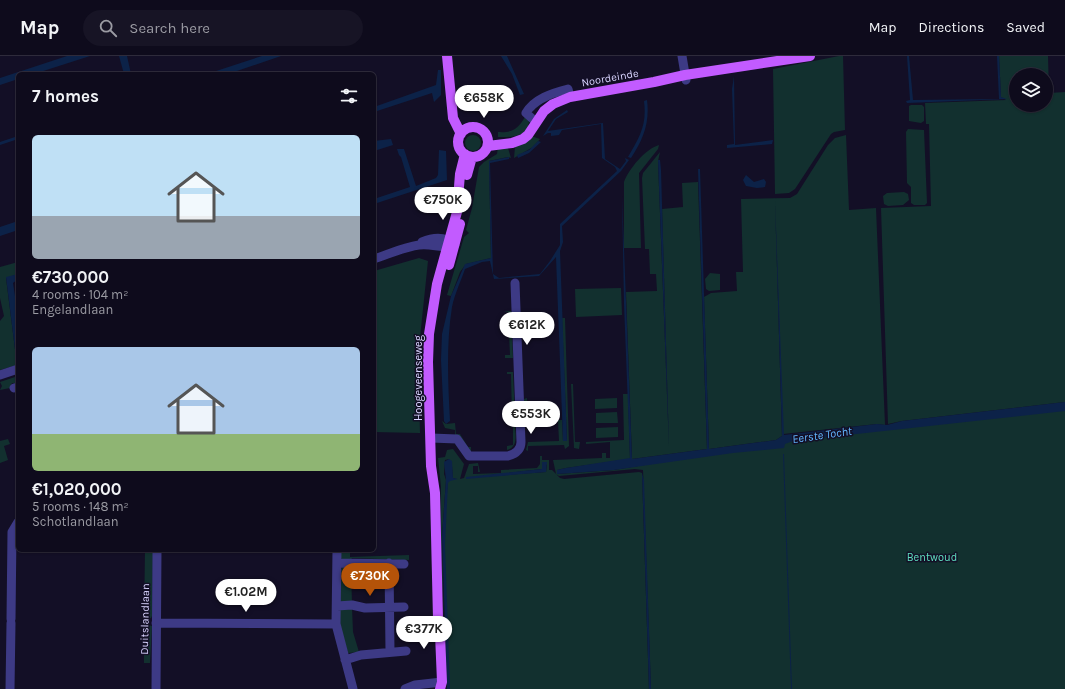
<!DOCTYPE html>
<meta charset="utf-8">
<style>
body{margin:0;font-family:Karla,sans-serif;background:#171425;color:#f1f3f6;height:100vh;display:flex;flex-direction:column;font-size:15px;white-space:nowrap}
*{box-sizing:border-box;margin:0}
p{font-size:13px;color:#9b9ba3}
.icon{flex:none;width:22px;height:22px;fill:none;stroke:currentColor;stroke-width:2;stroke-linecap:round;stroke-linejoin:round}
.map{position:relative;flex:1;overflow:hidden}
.drawer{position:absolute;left:16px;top:16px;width:360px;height:480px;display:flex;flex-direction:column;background:#0e0b1c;border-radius:6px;box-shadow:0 1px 3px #0004,0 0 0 1px #2e2b3b}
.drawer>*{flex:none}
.buttons{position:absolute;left:1009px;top:12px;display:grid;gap:8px}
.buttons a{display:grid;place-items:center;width:44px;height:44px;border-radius:50%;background:#0e0b1c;box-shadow:0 1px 3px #0004,0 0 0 1px #2e2b3b;font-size:20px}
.price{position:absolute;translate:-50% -34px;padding:0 9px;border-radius:14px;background:#fff;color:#222;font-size:13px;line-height:26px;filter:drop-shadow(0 1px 2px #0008)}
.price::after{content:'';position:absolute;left:50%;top:24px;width:12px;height:9px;margin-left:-6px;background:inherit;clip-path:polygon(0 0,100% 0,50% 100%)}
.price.active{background:#b45309;color:#fff}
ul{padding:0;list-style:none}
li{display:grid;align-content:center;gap:8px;height:212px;padding:0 16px}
li span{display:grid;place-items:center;height:124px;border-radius:6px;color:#555}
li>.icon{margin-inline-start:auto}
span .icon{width:72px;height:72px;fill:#fffc;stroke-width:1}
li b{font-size:17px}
h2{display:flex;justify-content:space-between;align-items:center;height:48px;padding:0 16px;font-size:17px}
header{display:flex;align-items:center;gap:24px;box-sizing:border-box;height:56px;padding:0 20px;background:#0e0b1c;border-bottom:1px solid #2e2b3b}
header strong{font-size:19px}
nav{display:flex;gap:22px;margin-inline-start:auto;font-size:14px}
.search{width:280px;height:36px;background:#171425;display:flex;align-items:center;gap:10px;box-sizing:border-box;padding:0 14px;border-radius:22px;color:#9b9ba3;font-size:15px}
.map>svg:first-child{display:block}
.green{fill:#12302f;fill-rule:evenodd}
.water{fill:#0c2248}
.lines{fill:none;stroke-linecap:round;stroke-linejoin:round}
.minor{stroke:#3d3a85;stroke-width:9}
.major{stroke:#c25bff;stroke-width:10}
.labels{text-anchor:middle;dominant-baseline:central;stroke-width:3;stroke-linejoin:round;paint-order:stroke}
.street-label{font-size:11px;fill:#d9d4ff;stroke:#130f26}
.park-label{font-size:11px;fill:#5fe0c0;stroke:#130f26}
.water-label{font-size:12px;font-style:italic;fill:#62b6ff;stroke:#130f26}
</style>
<header>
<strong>Map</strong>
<div class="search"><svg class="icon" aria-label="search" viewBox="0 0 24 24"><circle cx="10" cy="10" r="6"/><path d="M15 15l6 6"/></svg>Search here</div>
<nav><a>Map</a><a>Directions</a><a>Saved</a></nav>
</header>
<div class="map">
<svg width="1065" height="633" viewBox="0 0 1065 633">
<rect width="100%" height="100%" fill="#130f26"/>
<path class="green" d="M 839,0 L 843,0 L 845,74 L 834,76 L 831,78 L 795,133 L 789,137 L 775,138 L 773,13 Z
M 999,0 L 1048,0 L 1049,37 L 1065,36 L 1065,346 L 902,365 L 888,368 L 881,152 L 931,150 L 929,68 L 926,68 L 925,47 L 1006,44 L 1001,41 ZM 1016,19 L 1046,19 L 1046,49 L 1016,49 L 1016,44 L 1011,42 L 1016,42 Z
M 911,49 L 922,49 L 924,51 L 924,65 L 921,67 L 909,65 L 909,50 Z
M 525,61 L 529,66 L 528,71 C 521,82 510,81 498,81 L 498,76 C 512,77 518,73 525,61 Z
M 908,73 L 924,74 L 927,147 L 925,149 L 914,149 L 911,147 L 911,131 L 907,127 L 906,76 Z
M465 87a8 8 0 1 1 16 0a8 8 0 1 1-16 0Z
M 846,79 L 849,154 L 876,152 L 885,369 L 877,368 L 783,378 L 775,145 L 782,380 L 776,384 L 709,393 L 704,241 L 711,237 L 737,235 L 736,216 L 743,216 L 741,143 L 790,142 L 797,138 L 828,89 L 835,82 Z
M 531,80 L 540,83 L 533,91 L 514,102 L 515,91 Z
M 659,89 L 658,93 L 639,117 L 641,192 L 624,192 L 624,126 C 629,113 645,93 659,89 Z
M 498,91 L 508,92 L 511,102 L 508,101 L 489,105 L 491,202 L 466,208 L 460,216 L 451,240 L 447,239 L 464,181 L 469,177 L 466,174 L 472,152 L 479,111 L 484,106 L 497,98 Z
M 660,96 L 658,105 L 669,391 L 662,153 L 683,151 L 682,127 L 698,126 L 707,393 L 632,403 L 626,236 L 657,235 L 656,218 L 650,218 L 649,193 L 645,193 L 642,122 L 643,117 Z
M 904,136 L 908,138 L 909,144 L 903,149 L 888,150 L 884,148 L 883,140 L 887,137 Z
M 419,202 L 428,205 L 418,301 L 420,377 L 374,376 L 374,215 Z
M 18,206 L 18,218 L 6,222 L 17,309 L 0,314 L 0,265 L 4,260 L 0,242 L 0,211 Z
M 710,217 L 720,218 L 720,234 L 709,235 L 706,233 L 705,223 Z
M 621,232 L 622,259 L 576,261 L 575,233 Z
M 504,255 L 511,255 L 513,302 L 505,302 L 505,299 L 510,299 L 508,256 Z
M 562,262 L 565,262 L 569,390 L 565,393 L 564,389 L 528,390 L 528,395 L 526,394 L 528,386 L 559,385 L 558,365 L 527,365 L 523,356 L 524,343 L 527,342 L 528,363 L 558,362 L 558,364 L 562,364 L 563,385 L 567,385 Z
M 507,316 L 513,316 L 515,362 L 508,362 L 512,361 L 511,318 L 507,318 Z
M 18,320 L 18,328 L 12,327 L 10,332 L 0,334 L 2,330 L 0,326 Z
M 571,328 L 573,328 L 575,386 L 580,386 L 579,393 L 574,392 Z
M 623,338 L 628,338 L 630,403 L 566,412 L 557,414 L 557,418 L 614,414 L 787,385 L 1065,353 L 1065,633 L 651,633 L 643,414 L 635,413 L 559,420 L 556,418 L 553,404 L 602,402 L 602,397 L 606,397 L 606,402 L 610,402 L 610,386 L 586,388 L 586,386 L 624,384 Z
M 617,342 L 617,352 L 595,353 L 595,343 Z
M 617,356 L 618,367 L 596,367 L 596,357 Z
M 442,365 L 446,368 L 455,367 L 456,378 L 460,378 L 468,391 L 471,391 L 471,397 L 455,379 L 455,374 L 445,372 Z
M 508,368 L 515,368 C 515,378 519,391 507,394 L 507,390 L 513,389 L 513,369 Z
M 618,371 L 618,381 L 596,382 L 596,372 Z
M 8,383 L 10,388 L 4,390 L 8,404 L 0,407 L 0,385 Z
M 453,393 L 464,408 L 460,423 L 464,422 L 469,408 L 478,407 L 480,416 L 478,416 L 478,410 L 473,410 L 473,418 L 501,417 L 501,414 L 537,412 L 540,408 L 540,400 L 542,400 L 542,404 L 549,404 L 549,414 L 552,414 L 560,422 L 564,423 L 639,416 L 642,417 L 649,633 L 449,633 L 444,476 L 448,424 L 457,422 L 453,422 L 452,411 L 449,403 L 445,404 L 444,418 L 446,424 L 442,480 L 444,572 L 440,474 L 441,431 L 438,402 L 445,401 L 447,394 ZM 547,408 L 546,416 L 466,422 L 542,413 Z
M 145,494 L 153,494 L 152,560 L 151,562 L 144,563 Z
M 340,494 L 350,494 L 350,501 L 409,499 L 409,504 L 352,502 L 351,504 L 343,504 L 340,501 Z
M 343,511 L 351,511 L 352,548 L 340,548 L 340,514 Z
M 340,551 L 352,552 L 353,576 L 359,596 L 348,597 L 340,570 Z
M 144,568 L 152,570 L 150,607 L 144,607 Z"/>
<path class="water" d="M 67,0 L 90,0 L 34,18 L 18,18 L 18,23 L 0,29 L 0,22 Z
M 119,0 L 127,0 L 131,18 L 124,18 Z
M 262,0 L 281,0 L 228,18 L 207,18 Z
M 501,0 L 507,0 L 524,38 L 520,39 L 512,18 Z
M 907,0 L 909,0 L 913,44 L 999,43 L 997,0 L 999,0 L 1001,41 L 1007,43 L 907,47 L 906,45 L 910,44 Z
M 438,14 L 441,14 L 441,39 L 434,46 L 432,37 L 374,56 L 374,51 L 436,29 Z
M 734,20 L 735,89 L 773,84 L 772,88 L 727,92 L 727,89 L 734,88 L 732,33 Z
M 647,44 C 650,67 643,84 631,102 L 628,101 C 640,80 647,69 644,45 Z
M 567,54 L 568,56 L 556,63 L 548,75 L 603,67 L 605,103 L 620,113 L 626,105 L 625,102 L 629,104 L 621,115 L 562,170 L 563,186 L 560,195 L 567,385 L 563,385 L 556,201 L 539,220 L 494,223 L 490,205 L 482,206 L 465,213 C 461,225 455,237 452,251 C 446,288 448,328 450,365 L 446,368 L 444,365 L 441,304 L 442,278 L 451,240 L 465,208 L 491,202 L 489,105 L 509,101 L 509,103 L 490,107 L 493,218 L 499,222 L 540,218 L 550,205 L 560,189 L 560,168 L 617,115 L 615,111 L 602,102 L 601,68 L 562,74 L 559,79 L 551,80 L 551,77 L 548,77 L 543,80 L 554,63 Z
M 18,80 L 18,83 L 0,89 L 0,86 Z
M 391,83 L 393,89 L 374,95 L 374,85 Z
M 538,85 L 541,86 L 529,97 L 518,102 L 517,99 L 529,94 Z
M 397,93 L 404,93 L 416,130 L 436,122 L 438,119 L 439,94 L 446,95 L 447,124 L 374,148 L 374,143 L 410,131 L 401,101 L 399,99 Z
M 658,104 L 660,104 L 661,114 L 669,391 Z
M 698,113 L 700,113 L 709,393 L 776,384 L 782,380 L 775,145 L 784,379 L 877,368 L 887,369 L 902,365 L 1065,346 L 1065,355 L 793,385 L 785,388 L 784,392 L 733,397 L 614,414 L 557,418 L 557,414 L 566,412 L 630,402 L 624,248 L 622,140 L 632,403 L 707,393 Z
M 746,119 L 754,126 L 764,123 L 766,126 L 765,131 L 757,132 L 746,130 L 743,124 Z
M 18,165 L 18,174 L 0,180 L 0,171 Z
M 18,218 L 18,223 L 13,227 L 18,259 L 17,309 L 6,221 Z
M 783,398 L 784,398 L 792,633 L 791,633 Z
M 449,403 L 452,405 L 453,422 L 458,423 L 450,425 L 448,427 L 445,489 L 450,633 L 447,633 L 442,480 L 446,424 L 444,406 Z
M 542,406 L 547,406 L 546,416 L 466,423 L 466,421 L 542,413 Z
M 642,417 L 644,424 L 651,633 L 649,633 Z"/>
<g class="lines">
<path class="minor" d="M 682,0 L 686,24
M 536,66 L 526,57 C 534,43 552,37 568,33 L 570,41
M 422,186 C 434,181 445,180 455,189
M 374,203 C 389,198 404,191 419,189 C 431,187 442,193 454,190
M 0,319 L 18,313
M 14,332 L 18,331
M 431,382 L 457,383 L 469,400 L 508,400 C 515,398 521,394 521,386 L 515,227
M 337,494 L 336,568 L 353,633
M 337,507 L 404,508
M 389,507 L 390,596
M 337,550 L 352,549 L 365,552 L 404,551
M 11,563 L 12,476 L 18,466
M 156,567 L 336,568
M 345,604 L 361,599 L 406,595
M 10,633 L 11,567
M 156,633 L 157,494
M 405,633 L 415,629 L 442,626"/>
<path class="major" d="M 447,0 L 453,62 L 461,78
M458 86a15 15 0 1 1 30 0a15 15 0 1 1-30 0Z
M 488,90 L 512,87 L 523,83 L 528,79 L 544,55 L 553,48 L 570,41 L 654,26 L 685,19 L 810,0
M 467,119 L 472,101
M 449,209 L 460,168
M 440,633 L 442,626 L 440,578 L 438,563 L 435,437 L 431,410 L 428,306 L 429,278 L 437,228 L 457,156 L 460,118 L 465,98"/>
</g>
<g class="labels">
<g class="street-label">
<text transform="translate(610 22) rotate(-10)">Noordeinde</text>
<text transform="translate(418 322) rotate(-90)">Hoogeveenseweg</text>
<text transform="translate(145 563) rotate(-89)">Duitslandlaan</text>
</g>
<g class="park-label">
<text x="932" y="501">Bentwoud</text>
</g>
<g class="water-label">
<text transform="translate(822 379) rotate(-8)">Eerste Tocht</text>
</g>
</g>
</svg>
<div class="buttons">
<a><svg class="icon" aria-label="layers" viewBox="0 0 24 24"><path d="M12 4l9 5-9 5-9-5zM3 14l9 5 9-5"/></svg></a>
</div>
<b class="price" style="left:484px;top:63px">€658K</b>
<b class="price" style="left:443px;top:165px">€750K</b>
<b class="price" style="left:527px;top:290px">€612K</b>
<b class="price" style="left:531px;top:379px">€553K</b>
<b class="price active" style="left:370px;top:541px">€730K</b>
<b class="price" style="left:246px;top:557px">€1.02M</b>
<b class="price" style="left:424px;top:594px">€377K</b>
<section class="drawer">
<h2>7 homes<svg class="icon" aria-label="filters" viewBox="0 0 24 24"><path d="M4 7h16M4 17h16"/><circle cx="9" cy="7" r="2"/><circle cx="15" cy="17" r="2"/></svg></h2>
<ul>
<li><span style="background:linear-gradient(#bfe0f5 65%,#9aa5b1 0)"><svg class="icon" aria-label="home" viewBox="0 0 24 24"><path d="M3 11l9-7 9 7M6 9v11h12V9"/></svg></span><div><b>€730,000</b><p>4 rooms · 104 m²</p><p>Engelandlaan</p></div></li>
<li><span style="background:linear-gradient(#a9c7e8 70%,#8fb573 0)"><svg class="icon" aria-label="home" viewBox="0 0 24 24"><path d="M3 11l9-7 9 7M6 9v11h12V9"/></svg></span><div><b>€1,020,000</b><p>5 rooms · 148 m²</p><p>Schotlandlaan</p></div></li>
</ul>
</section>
</div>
